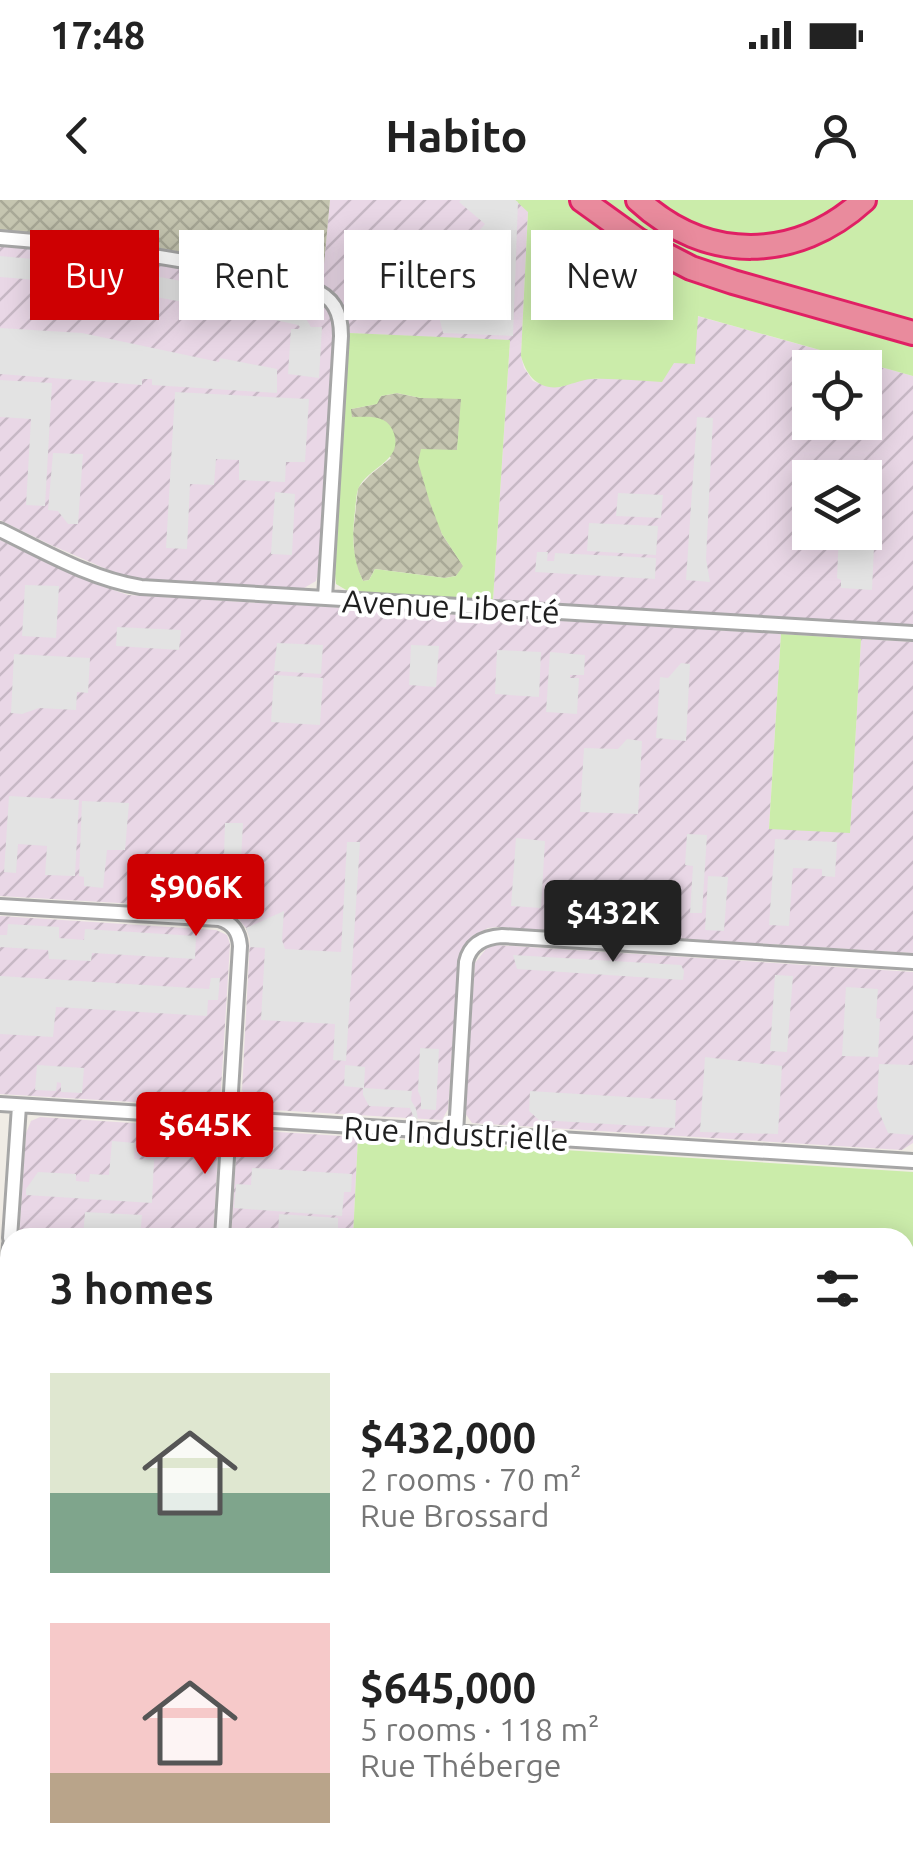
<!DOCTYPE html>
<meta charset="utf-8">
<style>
body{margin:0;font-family:Ubuntu,sans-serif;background:#f2f2f2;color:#222;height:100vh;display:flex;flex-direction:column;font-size:38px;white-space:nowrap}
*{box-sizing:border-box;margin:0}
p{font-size:32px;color:#767676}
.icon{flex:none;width:55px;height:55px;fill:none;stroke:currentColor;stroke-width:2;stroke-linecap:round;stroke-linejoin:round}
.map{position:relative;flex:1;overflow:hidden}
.panel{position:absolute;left:0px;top:1028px;width:915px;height:642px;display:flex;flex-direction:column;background:#fff;border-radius:30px 30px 0 0;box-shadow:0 5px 25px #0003}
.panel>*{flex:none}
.banner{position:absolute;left:30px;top:30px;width:855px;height:90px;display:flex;gap:20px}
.controls{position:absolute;left:792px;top:150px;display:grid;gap:20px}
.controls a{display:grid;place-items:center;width:90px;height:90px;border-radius:0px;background:#fff;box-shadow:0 5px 25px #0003;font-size:50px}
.price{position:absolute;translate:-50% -85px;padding:0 22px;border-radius:10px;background:#ce0002;color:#fff;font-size:32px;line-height:65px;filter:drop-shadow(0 2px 5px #0008)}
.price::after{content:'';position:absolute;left:50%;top:60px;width:30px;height:22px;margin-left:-15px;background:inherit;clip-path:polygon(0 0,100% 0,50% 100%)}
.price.selected{background:#222;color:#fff}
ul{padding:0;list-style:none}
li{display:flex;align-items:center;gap:30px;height:250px;padding:0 50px}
li span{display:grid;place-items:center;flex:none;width:280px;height:200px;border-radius:0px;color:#555}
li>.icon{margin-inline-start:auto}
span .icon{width:120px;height:120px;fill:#fffc;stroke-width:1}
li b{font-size:42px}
h2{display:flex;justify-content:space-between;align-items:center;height:120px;padding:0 50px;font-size:42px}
.tag{padding:0 35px;border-radius:0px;background:#fff;box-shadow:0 5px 25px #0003;font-size:35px;line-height:90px}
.tag.selected{background:#ce0002;color:#fff}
.status{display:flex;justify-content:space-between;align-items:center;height:70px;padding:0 50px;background:#fff;direction:ltr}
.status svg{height:28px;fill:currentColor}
header{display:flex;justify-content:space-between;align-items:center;height:130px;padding:0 50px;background:#fff;font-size:45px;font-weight:700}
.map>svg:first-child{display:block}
.industrial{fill:url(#industrial-furrows);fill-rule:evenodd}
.construction{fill:url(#construction-cross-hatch)}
.grass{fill:#cbecaa;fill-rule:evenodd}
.parking{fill:#e3e3e3}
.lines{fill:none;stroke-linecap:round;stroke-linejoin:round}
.street-casing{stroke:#a6a6a6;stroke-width:18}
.highway-casing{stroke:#e02064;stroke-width:28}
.street{stroke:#fff;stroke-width:12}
.highway{stroke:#e98b9d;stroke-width:22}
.labels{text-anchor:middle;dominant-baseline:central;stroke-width:8;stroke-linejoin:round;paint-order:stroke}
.street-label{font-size:32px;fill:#1f1f1f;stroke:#fff}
</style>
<div class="status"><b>17:48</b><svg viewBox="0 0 49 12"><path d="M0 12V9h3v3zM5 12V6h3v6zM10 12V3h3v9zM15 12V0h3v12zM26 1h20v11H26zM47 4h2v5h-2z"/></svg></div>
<header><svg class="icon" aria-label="back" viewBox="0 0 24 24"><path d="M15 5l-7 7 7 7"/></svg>Habito<svg class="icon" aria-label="person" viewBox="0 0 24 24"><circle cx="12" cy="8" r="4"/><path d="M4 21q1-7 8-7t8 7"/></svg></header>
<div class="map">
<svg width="913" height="1669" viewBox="0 0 913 1669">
<defs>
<pattern id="industrial-furrows" width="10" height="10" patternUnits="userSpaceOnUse" patternTransform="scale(2.5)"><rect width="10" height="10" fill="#e9d7e6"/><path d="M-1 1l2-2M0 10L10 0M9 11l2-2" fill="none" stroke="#c7b8c5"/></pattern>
<pattern id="construction-cross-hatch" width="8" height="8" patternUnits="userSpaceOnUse" patternTransform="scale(2.5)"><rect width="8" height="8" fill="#c5c5b0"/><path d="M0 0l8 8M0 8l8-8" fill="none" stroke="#a9a997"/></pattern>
</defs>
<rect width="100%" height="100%" fill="#f0ece5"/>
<path class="industrial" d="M 330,0 L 515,0 L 528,11 L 521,156 L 524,168 L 533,181 L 546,186 L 560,187 L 584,179 L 598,179 L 697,116 L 913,176 L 913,425 L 493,400 L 510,141 L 349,133 L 348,120 L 340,100 L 335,93 L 322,85 ZM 810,168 L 865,168 L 865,222 L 810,222 ZM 810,278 L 865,278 L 865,332 L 810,332 Z
M 0,45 L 90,53 L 185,68 L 305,94 L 325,104 L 331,113 L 334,132 L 319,368 L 316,381 L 304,388 L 296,388 L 127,378 L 51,345 L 0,320 Z
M 0,340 L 96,384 L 128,395 L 781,434 L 769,628 L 850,632 L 861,439 L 913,442 L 913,753 L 497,727 L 488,728 L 472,736 L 459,754 L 448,909 L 442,920 L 256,909 L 246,901 L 242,890 L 250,739 L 246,728 L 236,716 L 221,709 L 0,696 Z
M 0,716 L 216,730 L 227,735 L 230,744 L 221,889 L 218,898 L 209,904 L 200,906 L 0,894 Z
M 496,745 L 913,772 L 913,943 L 902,950 L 472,923 L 465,913 L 475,763 L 486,749 Z
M 40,917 L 193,927 L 209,932 L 217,944 L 218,953 L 213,1037 L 19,1038 L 26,933 L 31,921 Z
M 246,930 L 358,937 L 353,1037 L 231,1038 L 237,940 L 238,935 Z"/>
<path class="construction" d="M 0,0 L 330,0 L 322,85 L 301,78 L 183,52 L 94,38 L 0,30 Z
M 397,193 L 421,198 L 462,198 L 457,251 L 422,250 L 442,334 L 464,367 L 456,376 L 445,378 L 375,369 L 369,380 L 363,381 L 355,364 L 353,334 L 358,288 L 370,275 L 391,258 L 351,217 L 351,209 L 376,204 L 381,196 Z"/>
<path class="grass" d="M 515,0 L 572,0 L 602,24 L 913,143 L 913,176 L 698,116 L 695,164 L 674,163 L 662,182 C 639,181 614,178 591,179 C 580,180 570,185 560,187 C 538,190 526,175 521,156 L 528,12 Z
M 592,0 L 629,0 L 730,53 L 868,8 L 875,0 L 913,0 L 913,126 L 681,56 Z
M 650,0 L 852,0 L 816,25 L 751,40 L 713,34 Z
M 349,133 L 510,140 L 493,400 L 348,391 L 336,384 L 335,374 ZM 397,193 L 421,198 L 461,199 L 457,250 L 421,249 L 418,262 L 430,303 L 442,334 L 463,366 L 456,376 L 445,378 L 375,369 L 369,380 L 363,381 C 352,358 352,336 355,311 C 356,304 356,293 359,287 C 370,266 405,260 393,231 C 386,214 368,217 352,217 L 351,209 L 377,204 L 381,196 Z
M 781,434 L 861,439 L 850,633 L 769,629 Z
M 358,937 L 913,972 L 913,1669 L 0,1669 L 0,1337 L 10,1338 L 10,1660 L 905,1660 L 905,1038 L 353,1037 Z"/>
<path class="parking" d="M 461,0 L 515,0 L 518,2 L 513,136 L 443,133 L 435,100 L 427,92 L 485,24 L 459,2 Z
M 368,45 L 427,96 L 405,114 L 356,73 L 362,65 L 361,52 Z
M 0,56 L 87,64 L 85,84 L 0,77 Z
M 107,67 L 239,92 L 235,112 L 104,87 Z
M 261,96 L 303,105 L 302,112 L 311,127 L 322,127 L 319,178 L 288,174 L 291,129 L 299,129 L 300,127 L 298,125 L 257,116 Z
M 0,128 L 82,133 L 219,162 L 220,158 L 277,169 L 277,193 L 152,185 L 152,179 L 142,179 L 142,185 L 0,174 Z
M 0,180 L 52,183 L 45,306 L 26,305 L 31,219 L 0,217 Z
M 175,192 L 309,199 L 305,262 L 286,262 L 285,282 L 239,280 L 239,260 L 216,259 L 214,285 L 190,284 L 187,349 L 166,348 Z
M 697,217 L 713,218 L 706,359 L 710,382 L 686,380 Z
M 53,253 L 83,254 L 78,324 L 68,324 L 58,311 L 48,310 Z
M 275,292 L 295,294 L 292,355 L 271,354 Z
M 618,293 L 663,295 L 661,318 L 616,316 Z
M 865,301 L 867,301 L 867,310 L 875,326 L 872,390 L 841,388 L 841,380 L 837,378 L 839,333 L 865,332 Z
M 589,323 L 658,326 L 656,355 L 587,351 Z
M 537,352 L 548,352 L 547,361 L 554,361 L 555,353 L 656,358 L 655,379 L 535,372 Z
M 25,385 L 59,386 L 56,438 L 22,436 Z
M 117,427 L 181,430 L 179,450 L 116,446 Z
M 277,443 L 323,445 L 321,474 L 274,471 Z
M 411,445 L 439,446 L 436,487 L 409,485 Z
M 497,450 L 541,452 L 539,497 L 495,494 Z
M 550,452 L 585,455 L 584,475 L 570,475 L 570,478 L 579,478 L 577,514 L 546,512 Z
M 14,454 L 90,458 L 88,493 L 77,492 L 76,510 L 39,508 L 22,514 L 11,513 Z
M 681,463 L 690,464 L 686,541 L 656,538 L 660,477 L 668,478 Z
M 274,475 L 323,478 L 320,525 L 271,522 Z
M 627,539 L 642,541 L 638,614 L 580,612 L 584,548 L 618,549 Z
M 9,596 L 79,600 L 75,676 L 45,675 L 47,646 L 18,644 L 16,673 L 4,672 Z
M 82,601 L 129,603 L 125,650 L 107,650 L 103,688 L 84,686 L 84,677 L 79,676 Z
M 225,623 L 243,623 L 239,697 L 222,696 L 222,666 L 220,699 L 217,709 L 209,708 L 211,655 L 224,656 Z
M 687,634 L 707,635 L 702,713 L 690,713 L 693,666 L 685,665 Z
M 516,638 L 545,641 L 541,708 L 511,706 Z
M 775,639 L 837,642 L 835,677 L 822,676 L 822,669 L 793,668 L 789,726 L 769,725 Z
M 347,642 L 360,642 L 346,861 L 333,860 L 335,824 L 261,820 L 265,748 L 250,747 L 250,739 L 246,728 L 284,711 L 282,740 L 285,749 L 341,752 Z
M 156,652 L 170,652 L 168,684 L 172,684 L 172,704 L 149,702 L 148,705 L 133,704 L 136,672 L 149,673 L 150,663 Z
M 708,676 L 728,677 L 724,731 L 705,730 Z
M 8,724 L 59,727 L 59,738 L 84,740 L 85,729 L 196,736 L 195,759 L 92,753 L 91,761 L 49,759 L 48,750 L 0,747 L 0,735 L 7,735 Z
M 513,755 L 681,765 L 684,771 L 683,780 L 517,769 Z
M 775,775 L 793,776 L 787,852 L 770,851 Z
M 0,776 L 209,789 L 211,778 L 220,778 L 218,800 L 208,800 L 207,816 L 56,807 L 53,837 L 0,834 Z
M 846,787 L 878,789 L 876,818 L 880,819 L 878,857 L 842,856 Z
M 420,848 L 439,849 L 436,910 L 421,909 L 421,898 L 418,891 Z
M 705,857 L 782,866 L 778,934 L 700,932 Z
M 879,864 L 913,865 L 913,935 L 888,933 L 877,907 Z
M 37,865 L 84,868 L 82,893 L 61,892 L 61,883 L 57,882 L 56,891 L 35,890 Z
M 345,865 L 365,867 L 364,888 L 412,891 L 411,900 L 416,909 L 418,919 L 414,918 L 410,908 L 369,906 L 363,895 L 363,888 L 344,886 Z
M 530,891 L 676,900 L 675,928 L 539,920 L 529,911 Z
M 112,941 L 135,943 L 134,959 L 154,960 L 152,1003 L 26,995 L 26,989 L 38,972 L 76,974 L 76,981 L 89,982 L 90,974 L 109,975 Z
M 252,968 L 352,974 L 351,992 L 344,992 L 342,1016 L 234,1008 L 236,984 L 251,985 Z
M 85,1012 L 142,1015 L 140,1037 L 83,1037 Z
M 279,1014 L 338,1018 L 338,1037 L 278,1037 Z
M 10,1186 L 10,1333 L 0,1332 L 0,1220 L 2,1187 Z"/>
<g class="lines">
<defs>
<path id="street" d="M 0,38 C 105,46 208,62 310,88 C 334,97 341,112 341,136 L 325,398
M 0,330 C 45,352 91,379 141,387 L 913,433
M 0,706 L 219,719 C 233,723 239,732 240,746 L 222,1038
M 0,904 L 913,961
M 456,933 L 466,762 C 470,744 484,737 502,736 L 913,762
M 10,1038 L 19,906
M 3,1156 L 10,1044"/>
<path id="highway" d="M 582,0 L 639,41 L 691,68 L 733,82 L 913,133
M 638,0 C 706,63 796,62 864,0"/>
</defs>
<use href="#street" class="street-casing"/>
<use href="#highway" class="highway-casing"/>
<use href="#street" class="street"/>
<use href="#highway" class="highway"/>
</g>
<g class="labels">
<g class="street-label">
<text transform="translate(451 406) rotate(3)">Avenue Liberté</text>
<text transform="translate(456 933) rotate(3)">Rue Industrielle</text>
</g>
</g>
</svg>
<div class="controls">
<a><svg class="icon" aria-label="locate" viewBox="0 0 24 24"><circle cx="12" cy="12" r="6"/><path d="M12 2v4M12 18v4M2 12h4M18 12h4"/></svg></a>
<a><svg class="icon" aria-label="layers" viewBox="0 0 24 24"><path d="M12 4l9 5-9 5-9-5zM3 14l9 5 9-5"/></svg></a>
</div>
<b class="price" style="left:196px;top:739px">$906K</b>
<b class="price selected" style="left:613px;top:765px">$432K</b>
<b class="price" style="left:205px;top:977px">$645K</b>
<div class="banner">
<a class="tag selected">Buy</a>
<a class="tag">Rent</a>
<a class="tag">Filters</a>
<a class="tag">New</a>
</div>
<section class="panel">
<h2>3 homes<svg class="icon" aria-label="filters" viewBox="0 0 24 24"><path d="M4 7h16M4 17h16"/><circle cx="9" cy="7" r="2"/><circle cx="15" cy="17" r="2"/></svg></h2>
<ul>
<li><span style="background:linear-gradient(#dfe7d0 60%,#7fa58c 0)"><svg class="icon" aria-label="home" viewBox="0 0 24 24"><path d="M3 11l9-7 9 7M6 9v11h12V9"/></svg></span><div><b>$432,000</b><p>2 rooms · 70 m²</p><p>Rue Brossard</p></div></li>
<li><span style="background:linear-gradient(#f6c9c9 75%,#b9a48a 0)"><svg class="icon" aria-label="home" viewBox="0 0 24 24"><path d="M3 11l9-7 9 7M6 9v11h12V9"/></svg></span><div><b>$645,000</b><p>5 rooms · 118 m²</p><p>Rue Théberge</p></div></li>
</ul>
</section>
</div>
